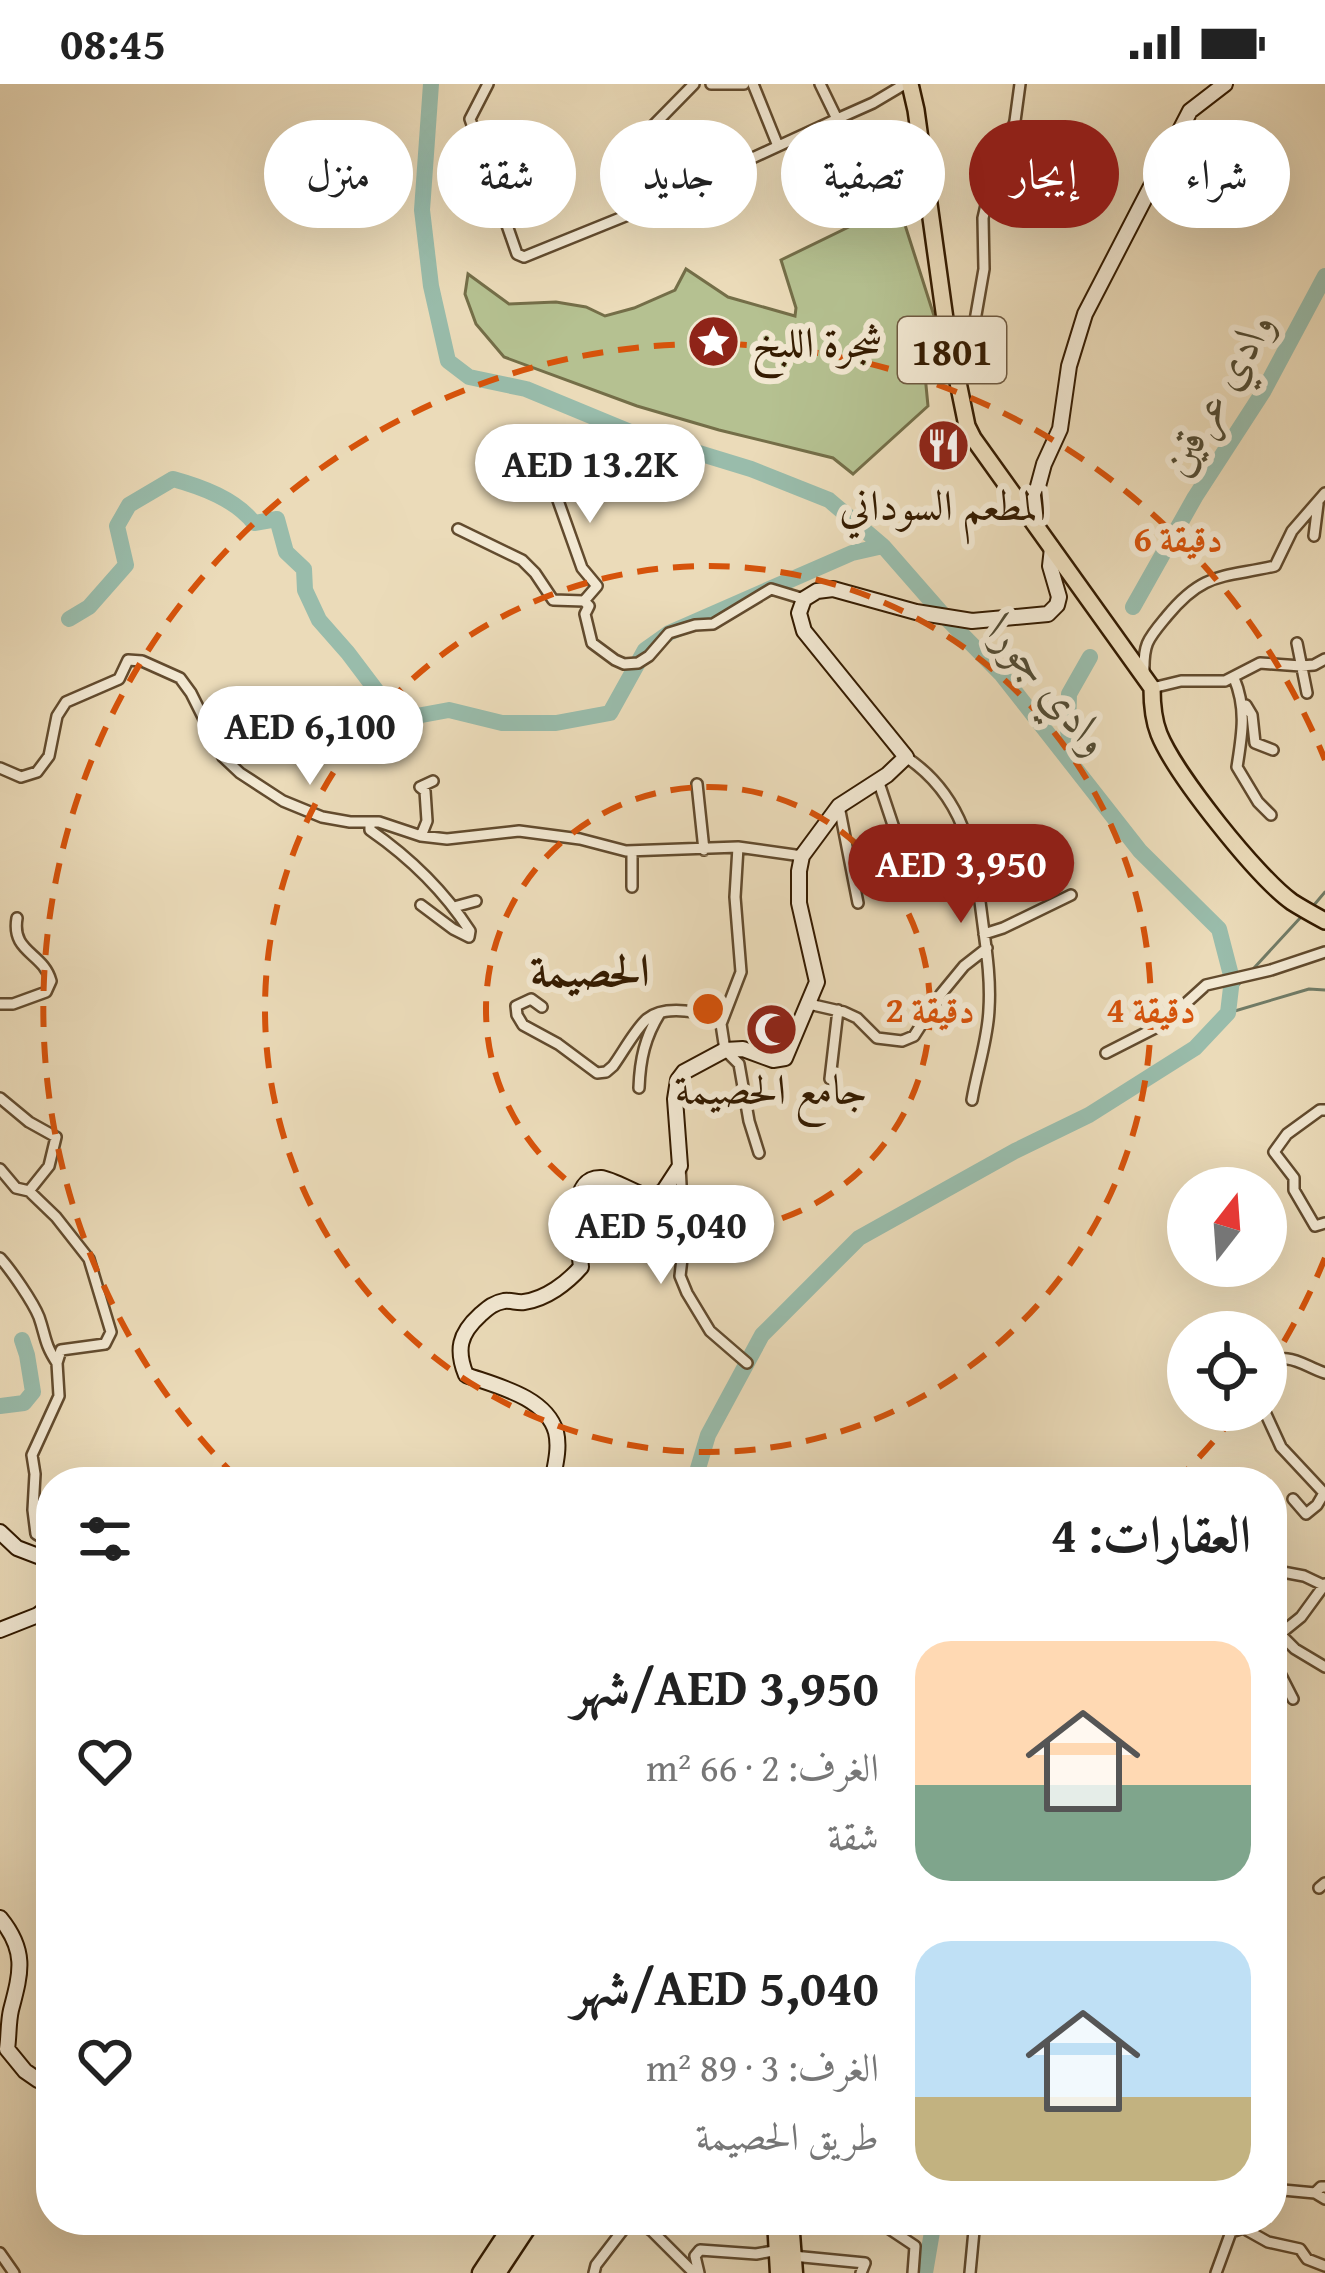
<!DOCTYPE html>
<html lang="ar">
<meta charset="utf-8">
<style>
body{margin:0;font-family:"Gentium Book Plus",Amiri,serif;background:#f6f6f6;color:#222;direction:rtl;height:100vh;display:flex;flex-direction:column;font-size:45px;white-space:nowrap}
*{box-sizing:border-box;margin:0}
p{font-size:39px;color:#767676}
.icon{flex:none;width:66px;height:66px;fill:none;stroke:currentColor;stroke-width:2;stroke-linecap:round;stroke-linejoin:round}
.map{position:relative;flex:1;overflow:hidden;direction:ltr}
.drawer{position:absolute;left:36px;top:1383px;width:1251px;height:768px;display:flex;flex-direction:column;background:#fff;border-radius:48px;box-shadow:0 12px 48px #0002;direction:rtl}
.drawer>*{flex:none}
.banner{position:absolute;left:36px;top:36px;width:1254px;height:108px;direction:rtl;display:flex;gap:24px}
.needle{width:78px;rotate:17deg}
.tools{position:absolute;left:1167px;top:1083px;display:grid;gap:24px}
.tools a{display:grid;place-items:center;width:120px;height:120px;border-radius:50%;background:#fff;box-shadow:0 12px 48px #0002;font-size:60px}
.price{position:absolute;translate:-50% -102px;padding:0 27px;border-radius:42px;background:#fff;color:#222;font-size:39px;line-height:78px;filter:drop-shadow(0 3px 6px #0008)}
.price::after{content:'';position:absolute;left:50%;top:72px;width:36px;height:27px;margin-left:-18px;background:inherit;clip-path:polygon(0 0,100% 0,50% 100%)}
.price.current{background:#8f2418;color:#fff}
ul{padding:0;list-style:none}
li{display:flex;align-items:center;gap:36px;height:300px;padding:0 36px}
li span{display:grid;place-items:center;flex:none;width:336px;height:240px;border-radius:36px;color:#555}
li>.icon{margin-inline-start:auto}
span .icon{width:144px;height:144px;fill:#fffc;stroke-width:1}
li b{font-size:51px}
h2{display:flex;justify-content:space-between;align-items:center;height:144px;padding:0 36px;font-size:51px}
.pill{padding:0 42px;border-radius:54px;background:#fff;box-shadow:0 12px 48px #0002;font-size:42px;line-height:108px}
.pill.current{background:#8f2418;color:#fff}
.status{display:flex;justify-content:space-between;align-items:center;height:84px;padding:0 60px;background:#fff;direction:ltr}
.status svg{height:33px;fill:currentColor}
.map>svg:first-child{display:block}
.green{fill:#b5c191;stroke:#746e48;stroke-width:3}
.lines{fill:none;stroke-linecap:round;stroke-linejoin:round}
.stream{stroke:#717c67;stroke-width:3}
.river{stroke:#99bcab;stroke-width:16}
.street-casing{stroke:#624b2e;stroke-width:14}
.secondary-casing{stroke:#341b00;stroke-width:18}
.primary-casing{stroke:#341b00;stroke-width:20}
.highway-casing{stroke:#341b00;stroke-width:21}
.street{stroke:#f2e8d2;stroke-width:9}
.secondary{stroke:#f2e8d2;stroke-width:14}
.primary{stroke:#ebdbb9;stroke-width:15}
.highway{stroke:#ebdbb9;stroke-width:16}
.ring{fill:none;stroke:#d6530b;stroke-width:6;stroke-dasharray:21 15}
.labels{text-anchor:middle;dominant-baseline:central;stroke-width:12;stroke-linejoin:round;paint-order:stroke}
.shield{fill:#f2e8d2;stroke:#6d583f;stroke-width:3}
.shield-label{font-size:39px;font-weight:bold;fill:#341b00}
.poi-label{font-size:42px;fill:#341b00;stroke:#f2e8d2}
.water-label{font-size:45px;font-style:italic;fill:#524b33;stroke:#f2e8d2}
.neighbourhood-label{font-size:45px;font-weight:bold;fill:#341b00;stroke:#f2e8d2}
.centre{fill:#d6530b;stroke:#f2e8d2;stroke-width:6}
.ring-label{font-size:36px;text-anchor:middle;font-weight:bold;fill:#d6530b;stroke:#f2e8d2;stroke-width:12;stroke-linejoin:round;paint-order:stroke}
</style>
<div class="status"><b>08:45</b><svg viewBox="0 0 49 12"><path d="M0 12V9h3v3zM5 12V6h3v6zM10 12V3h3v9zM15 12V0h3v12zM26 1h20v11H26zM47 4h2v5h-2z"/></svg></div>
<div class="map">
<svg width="1325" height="2189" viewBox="0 0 1325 2189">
<rect width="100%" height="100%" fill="#ebdbb9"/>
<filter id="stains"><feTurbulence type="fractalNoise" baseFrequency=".00167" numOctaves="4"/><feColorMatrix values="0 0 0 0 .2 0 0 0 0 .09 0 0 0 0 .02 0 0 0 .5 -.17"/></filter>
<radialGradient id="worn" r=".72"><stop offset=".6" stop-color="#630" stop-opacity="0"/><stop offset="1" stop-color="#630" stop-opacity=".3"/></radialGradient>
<path class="green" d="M 898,119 L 936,238 L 937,280 L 925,291 L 928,322 L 853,390 L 833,374 L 719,346 L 637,322 L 504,273 L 476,240 L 465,210 L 468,190 L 509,220 L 556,218 L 586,223 L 605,232 L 634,224 L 675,206 L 686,185 L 728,213 L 795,232 L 796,224 L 781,176 Z"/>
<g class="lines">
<path class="stream" d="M 1314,821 L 1325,808
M 1254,884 L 1301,833
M 1230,909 L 1243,896
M 1228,929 L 1309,905 L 1325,906"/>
<path class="river" d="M 431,0 L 422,126 L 431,202 L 448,277 L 469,293 L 526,305 L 630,348 L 751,385 L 829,416 L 883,462 L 946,534 L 1002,591 L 1140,767 L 1219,845 L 1232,895 L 1228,929 L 1195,964 L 1089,1031 L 1015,1067 L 859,1154 L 762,1251 L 708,1351 L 694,1398
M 1133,523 L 1195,413 L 1263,308 L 1325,192
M 69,535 L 89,523 L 126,481 L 117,442 L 129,421 L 173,395 C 202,403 235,415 254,439 L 277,435 L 286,468 L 304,485 L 305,506 L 319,536 L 348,569 L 385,618 L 411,633 L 449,626 L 502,639 L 556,639 L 610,629 L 645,566 L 669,549 L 852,469 L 883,462
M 1074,680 L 1068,647 L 1069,610 L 1090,573
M 0,1322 L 24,1319 L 33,1308 L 27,1271 L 22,1256
M 925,2189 L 934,2136"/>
<defs>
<path id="street" d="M 488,0 L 470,35 L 517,170 L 524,173 L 655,120 L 658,113 C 646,95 636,71 645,50 L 694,0
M 711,0 L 744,0
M 753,0 L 778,62
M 820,0 L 837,35 L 873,19 L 905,0
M 657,118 L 837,35
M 954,279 L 963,277 L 973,248 L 984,185 L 983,134 L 997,73 L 1011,51 L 1015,37 L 1020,0
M 518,383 L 555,408 L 582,484 L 597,502 L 584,517
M 458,445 L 522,476 L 535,489 L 553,516 L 584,517 L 589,522 L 585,530 L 592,559 L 615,576 L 624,580 L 638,579 L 649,572 L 669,549 L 695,541 L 713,540 L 771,505 L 804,515
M 1314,452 L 1318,420
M 1297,559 L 1307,609
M 1144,590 C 1143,559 1148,555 1167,532 C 1204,487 1223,494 1275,482 L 1292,447 L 1325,409
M 1234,594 C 1247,625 1242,651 1237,683 L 1258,718 L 1271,731
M 1152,604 L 1181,597 L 1225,597 L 1260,579 L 1301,582 L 1314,581 L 1325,575
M 1246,621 L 1252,631 L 1255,659 L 1273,666
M 906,673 C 964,712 974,769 982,833 C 986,864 991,894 989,925 C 988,955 977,986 972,1016
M 0,684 L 21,693 L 37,688 L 49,672 L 57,632 L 66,618 L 119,595 L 128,576 L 142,577 L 180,594 L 191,609 L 223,673 L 240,689 L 283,717 L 322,733 L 350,738 L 379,738 L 421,752 L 447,755 L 519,747 L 580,755 L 626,767 L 738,763
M 878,696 L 894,744
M 697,700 L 704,766
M 839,722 L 858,819
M 370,738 L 370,746 C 409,773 444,807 470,847 L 469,853 L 453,845 L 421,821
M 421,752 L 427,737 L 425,707 L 420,703 L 433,697
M 632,803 L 632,767
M 454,823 L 476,817
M 984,850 L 1003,844 L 1071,811
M 0,920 L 13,920 L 46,908 L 51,897 C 43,868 11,869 17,834
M 809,920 L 844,928 L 857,934 L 877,954 L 902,957 L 914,952 L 941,910 L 964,882 L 987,864
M 542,923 L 531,915 L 516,922 L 517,931 L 523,941 L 558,960 L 597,989 L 606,988 L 613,982 C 622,970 636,944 647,935 C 664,921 706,926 721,940
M 1106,969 L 1163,940 L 1206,901 L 1271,886 L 1325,868
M 830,995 L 838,926
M 639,1004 C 640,975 645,953 660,929
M 0,1014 L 29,1038 L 56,1053 L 49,1082 L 29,1107
M 1325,1026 L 1320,1026 L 1287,1050 L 1274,1068 L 1294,1094 L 1294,1106 L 1315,1142 L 1325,1139
M 759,1069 L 749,1037 L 739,980 L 725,966 L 721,940 L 741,888 L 735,813 L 738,763 L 802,772
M 680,1082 L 684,1157 L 680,1192 L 687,1209 L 710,1247 L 747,1279
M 0,1085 L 16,1104 L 29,1107 L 56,1133 L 89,1175 L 111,1248 L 105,1260 L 61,1266 L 57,1279 L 59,1312 L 32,1371 L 35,1390 L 33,1426 L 36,1450 L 51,1459
M 0,1174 C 11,1186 33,1218 39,1233 C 46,1253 44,1259 57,1279
M 1266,1284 C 1286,1264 1303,1282 1325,1289
M 1264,1326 L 1281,1363 L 1324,1409 L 1317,1421 L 1306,1430 L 1293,1415
M 1272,1486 L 1304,1492 L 1325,1502
M 1325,1500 L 1301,1533 L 1280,1550 L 1295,1565 L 1325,1583
M 1272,1574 L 1293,1615
M 51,1603 L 43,1612 L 47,1640 L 51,1648
M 1319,1804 L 1325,1799
M 1272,2101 L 1283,2106 L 1315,2109
M 1325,2103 L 1321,2103 L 1315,2109 L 1325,2115
M 876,2136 L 915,2162 L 913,2189
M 0,2169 L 14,2189
M 793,2172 L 865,2179 L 861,2189
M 594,2189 L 596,2181 L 626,2142 L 642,2140 L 652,2147 L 694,2189
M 699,2189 L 695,2172 L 700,2166 L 756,2170 L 779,2166
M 970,2189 L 975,2136
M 1216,2189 L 1231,2148 L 1243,2144 L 1268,2158 L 1300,2165 L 1307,2175 L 1325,2182"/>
<path id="secondary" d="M 1030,432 L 1044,380 L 1060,345 L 1069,282 L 1085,230 L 1190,27 L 1225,0
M 552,1398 C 555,1382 560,1364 556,1348 C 546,1313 497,1302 466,1291 C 456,1266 459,1250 480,1231 C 488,1224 493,1219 504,1217 C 511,1216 517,1219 524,1218 C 546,1215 567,1199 581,1183 C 579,1162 565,1093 601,1094 C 612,1095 635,1109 648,1113 L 663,1108 L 680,1082 L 675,1015 L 678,996 L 684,988 L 725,966 L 743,965 L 773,976 L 785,974 L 817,898 L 799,819 L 799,787 L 802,772 L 839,722 L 887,691 L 906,673 L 804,547 L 799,529 L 804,515 L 817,507 L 833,505 L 916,528 L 972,537 L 1048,530 L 1057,521 L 1059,513 L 1050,482 L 1052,464
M 0,1448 L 17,1464 L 51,1477
M 0,1546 L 38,1531 L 51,1521
M 0,1834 C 27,1867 21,1888 11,1926 C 8,1939 9,1952 7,1965 L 25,1987 L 38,1996 L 51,1995"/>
<path id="primary" d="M 910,0 L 916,26 L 945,235 L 967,342 L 973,354 L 1152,604 C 1152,620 1153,635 1159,650 C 1175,690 1257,793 1292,818 C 1303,825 1314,831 1325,837"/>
<path id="highway" d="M 776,2136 L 779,2189
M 790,2136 L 794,2189
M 481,2189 L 516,2136
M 497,2189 L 532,2136"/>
</defs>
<use href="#street" class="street-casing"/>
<use href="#secondary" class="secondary-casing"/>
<use href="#primary" class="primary-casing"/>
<use href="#highway" class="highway-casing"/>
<use href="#street" class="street"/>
<use href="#secondary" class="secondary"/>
<use href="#primary" class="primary"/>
<use href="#highway" class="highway"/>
</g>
<g class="ring">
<circle cx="708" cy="925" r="222"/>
<circle cx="708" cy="925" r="443"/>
<path d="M1325 1174A665 665 0 0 1 1269 1282M1236 1330A665 665 0 0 1 1178 1395M238 1395A665 665 0 1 1 1325 676"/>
</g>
<defs>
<symbol id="sight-disc" viewBox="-11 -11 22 22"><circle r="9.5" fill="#8f2418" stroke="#f2e8d2"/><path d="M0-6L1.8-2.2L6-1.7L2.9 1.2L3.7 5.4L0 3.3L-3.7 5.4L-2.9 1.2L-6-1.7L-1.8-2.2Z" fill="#fff"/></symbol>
<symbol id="restaurant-disc" viewBox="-11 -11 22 22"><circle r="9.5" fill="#8f2418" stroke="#f2e8d2"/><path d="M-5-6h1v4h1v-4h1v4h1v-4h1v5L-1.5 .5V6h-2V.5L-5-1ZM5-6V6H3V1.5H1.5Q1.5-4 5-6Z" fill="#fff"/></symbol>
<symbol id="mosque-disc" viewBox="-11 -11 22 22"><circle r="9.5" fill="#8f2418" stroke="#f2e8d2"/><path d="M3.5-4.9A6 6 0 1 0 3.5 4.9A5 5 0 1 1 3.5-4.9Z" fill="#fff"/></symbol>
</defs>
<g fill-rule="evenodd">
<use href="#sight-disc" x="684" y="228" width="59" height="59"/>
<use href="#restaurant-disc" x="914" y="332" width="59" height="59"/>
<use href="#mosque-disc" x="742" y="916" width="59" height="59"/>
</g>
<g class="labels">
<rect class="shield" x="898" y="233" width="108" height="66" rx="9"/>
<g class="shield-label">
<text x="952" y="266">1801</text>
</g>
<g class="poi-label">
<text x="752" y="257" text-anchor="start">شجرة اللبخ</text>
<text x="943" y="420">المطعم السوداني</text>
<text x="771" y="1004">جامع الحصيمة</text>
</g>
<g class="water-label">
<text transform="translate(1216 308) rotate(-60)">وادي عرقين</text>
<text transform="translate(1051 601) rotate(50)">وادي جورا</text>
</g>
<g class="neighbourhood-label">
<text x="590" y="885">الحصيمة</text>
</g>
</g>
<circle cx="708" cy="925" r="18" class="centre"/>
<g class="ring-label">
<text x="1178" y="467">6 دقيقة</text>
<text x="930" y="938">2 دقيقة</text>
<text x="1151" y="938">4 دقيقة</text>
</g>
<rect width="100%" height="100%" filter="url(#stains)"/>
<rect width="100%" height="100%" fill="url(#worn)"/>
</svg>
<div class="tools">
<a><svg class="needle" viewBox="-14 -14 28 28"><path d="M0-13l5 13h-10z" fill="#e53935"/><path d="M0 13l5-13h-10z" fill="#767676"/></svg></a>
<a><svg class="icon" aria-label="locate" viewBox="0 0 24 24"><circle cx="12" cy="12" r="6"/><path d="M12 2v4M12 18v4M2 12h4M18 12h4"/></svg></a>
</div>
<b class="price" style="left:590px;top:442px">AED 13.2K</b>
<b class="price" style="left:310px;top:704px">AED 6,100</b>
<b class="price current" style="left:961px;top:842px">AED 3,950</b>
<b class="price" style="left:661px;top:1203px">AED 5,040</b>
<div class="banner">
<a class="pill">شراء</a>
<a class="pill current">إيجار</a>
<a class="pill">تصفية</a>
<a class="pill">جديد</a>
<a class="pill">شقة</a>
<a class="pill">منزل</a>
</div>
<section class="drawer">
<h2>العقارات: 4<svg class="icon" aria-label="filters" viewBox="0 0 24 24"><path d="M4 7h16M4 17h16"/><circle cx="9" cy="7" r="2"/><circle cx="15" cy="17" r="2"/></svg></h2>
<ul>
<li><span style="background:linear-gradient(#ffd9b3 60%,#7fa58c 0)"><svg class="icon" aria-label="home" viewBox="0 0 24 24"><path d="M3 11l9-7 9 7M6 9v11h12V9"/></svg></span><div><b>AED 3,950/شهر</b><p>الغرف: 2 · 66 m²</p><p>شقة</p></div><svg class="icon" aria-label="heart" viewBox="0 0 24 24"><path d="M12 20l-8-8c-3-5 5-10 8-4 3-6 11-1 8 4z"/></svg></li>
<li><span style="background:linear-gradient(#bfe0f5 65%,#c2b280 0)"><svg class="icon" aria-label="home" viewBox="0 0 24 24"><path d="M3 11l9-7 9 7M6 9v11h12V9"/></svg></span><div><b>AED 5,040/شهر</b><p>الغرف: 3 · 89 m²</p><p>طريق الحصيمة</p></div><svg class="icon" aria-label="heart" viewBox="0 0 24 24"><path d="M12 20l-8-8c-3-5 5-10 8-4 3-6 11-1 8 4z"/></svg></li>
</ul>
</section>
</div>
